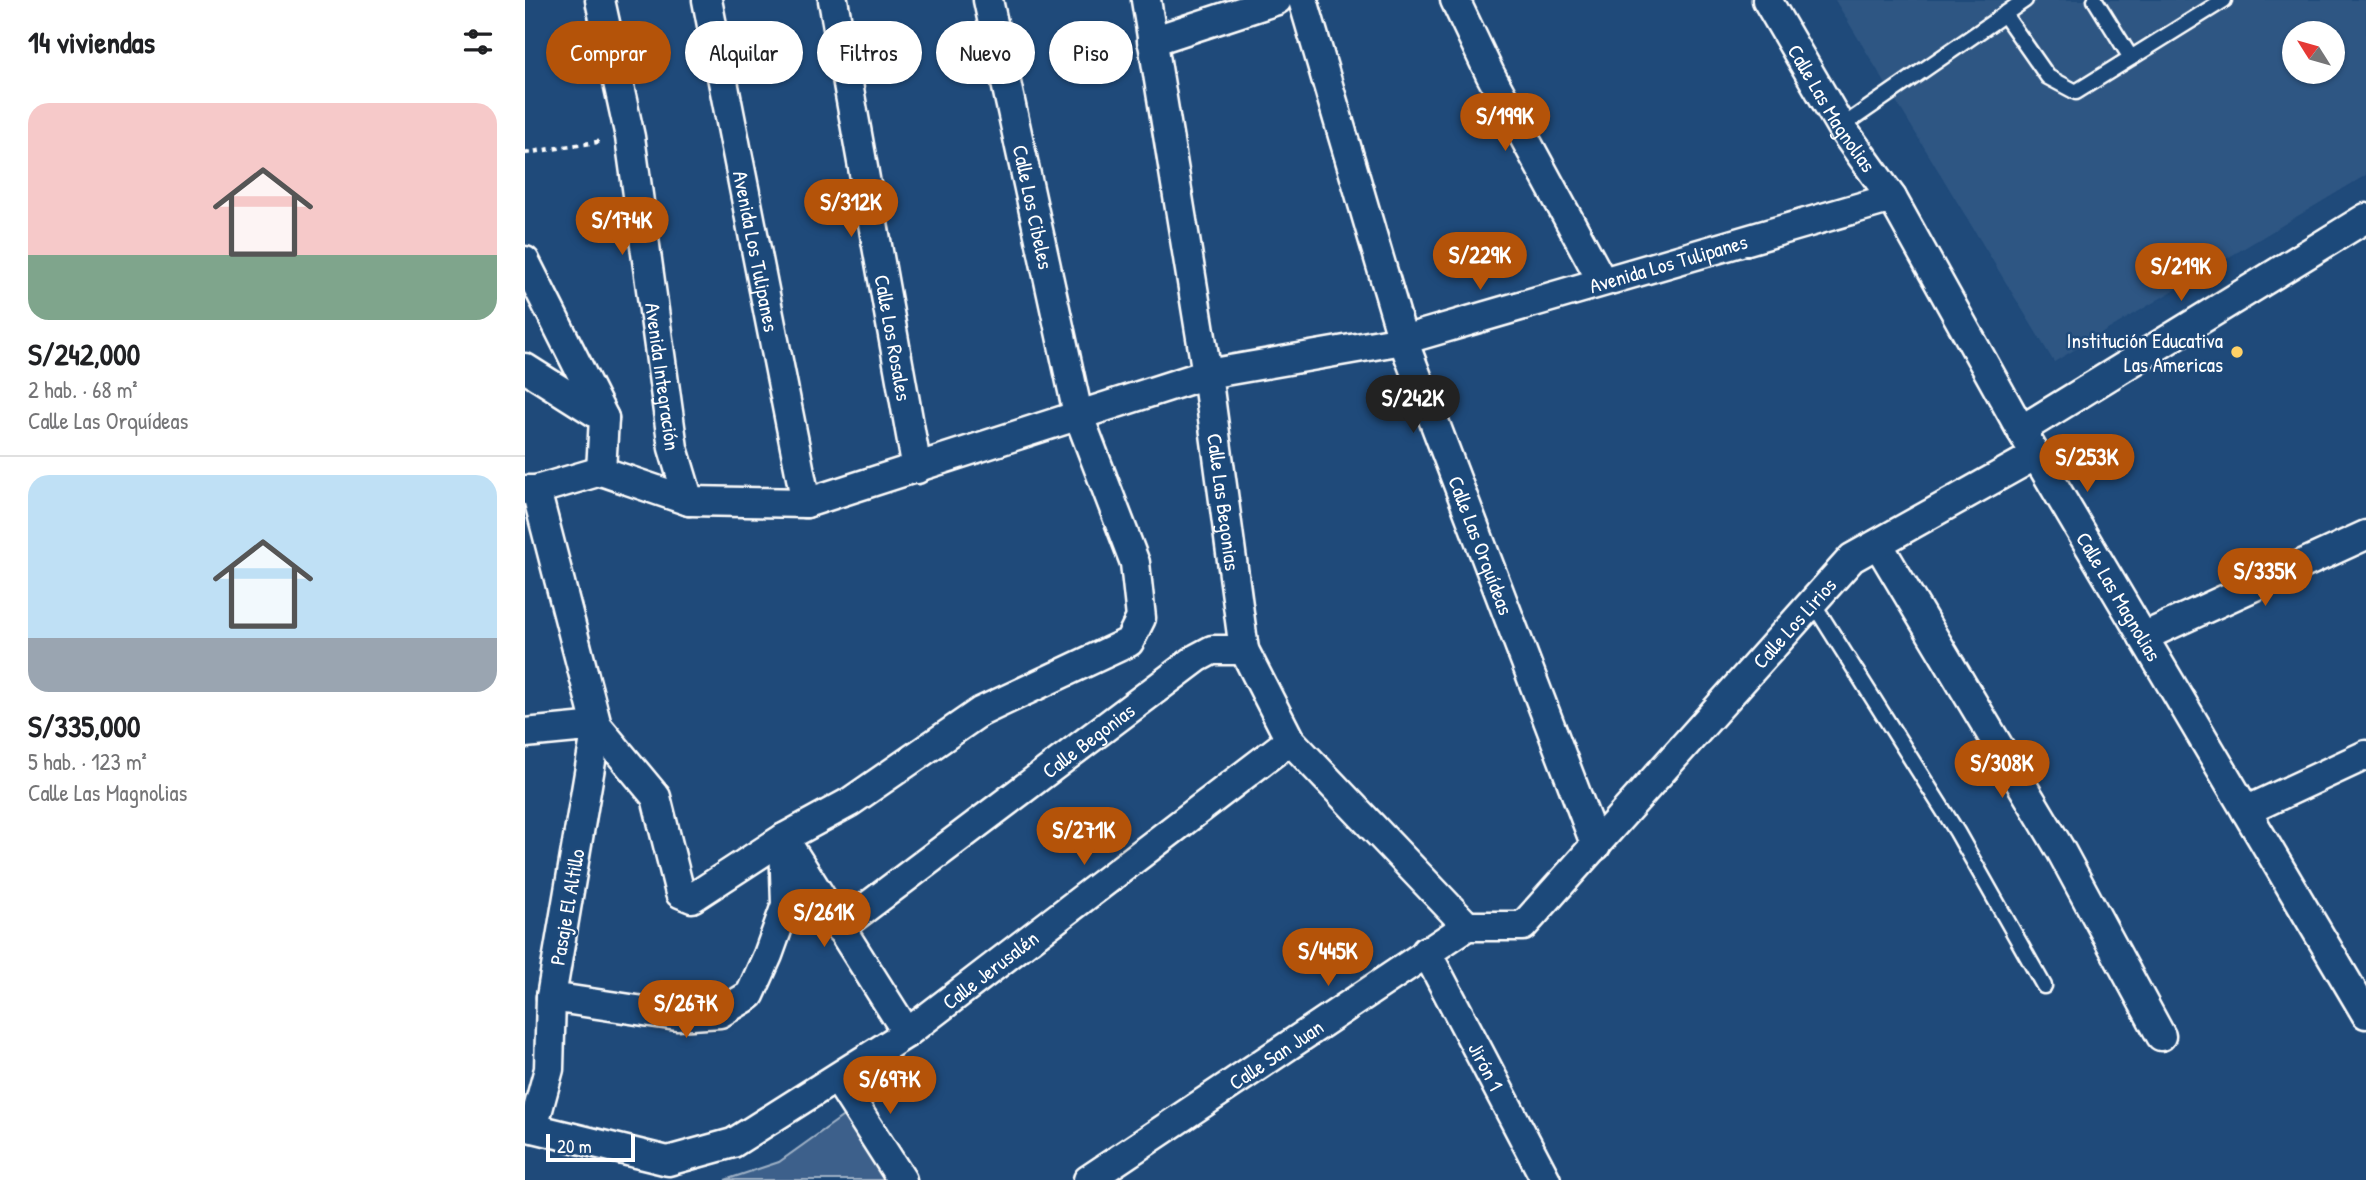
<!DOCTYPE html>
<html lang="es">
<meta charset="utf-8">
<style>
body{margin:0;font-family:"Patrick Hand",sans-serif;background:#f2f2f2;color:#202124;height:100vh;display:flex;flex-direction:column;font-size:26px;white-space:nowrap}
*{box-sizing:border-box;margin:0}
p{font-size:23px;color:#757577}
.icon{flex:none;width:38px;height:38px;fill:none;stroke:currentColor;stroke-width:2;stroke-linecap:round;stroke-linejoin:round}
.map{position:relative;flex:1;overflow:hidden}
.details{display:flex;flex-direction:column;background:#fff;width:525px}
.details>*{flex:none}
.guide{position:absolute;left:21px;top:21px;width:665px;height:63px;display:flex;gap:14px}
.needle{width:46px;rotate:307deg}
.controls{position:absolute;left:1757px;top:21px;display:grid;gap:14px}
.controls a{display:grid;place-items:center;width:63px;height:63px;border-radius:50%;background:#fff;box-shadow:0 2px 5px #0004;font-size:35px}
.scale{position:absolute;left:21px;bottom:18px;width:89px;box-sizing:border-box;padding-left:7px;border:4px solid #fff;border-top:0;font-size:19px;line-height:24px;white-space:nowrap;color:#fff;-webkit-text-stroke:5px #1f4a7a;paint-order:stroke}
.price{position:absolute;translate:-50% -60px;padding:0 16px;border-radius:24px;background:#b45309;color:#fff;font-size:23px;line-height:46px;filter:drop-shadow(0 2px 4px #0008)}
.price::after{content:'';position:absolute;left:50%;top:42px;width:21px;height:16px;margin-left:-10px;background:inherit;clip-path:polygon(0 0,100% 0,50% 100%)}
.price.selected{background:#222;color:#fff}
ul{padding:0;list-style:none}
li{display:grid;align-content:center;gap:14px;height:371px;padding:0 28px}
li+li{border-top:2px solid #e0e0e0}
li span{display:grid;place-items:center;height:217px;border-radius:21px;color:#555}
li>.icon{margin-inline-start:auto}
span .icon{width:126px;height:126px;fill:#fffc;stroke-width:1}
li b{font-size:30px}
h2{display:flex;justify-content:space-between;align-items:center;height:84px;padding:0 28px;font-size:30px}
.pill{padding:0 24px;border-radius:32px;background:#fff;box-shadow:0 2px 5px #0004;font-size:24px;line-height:63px}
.pill.selected{background:#b45309;color:#fff}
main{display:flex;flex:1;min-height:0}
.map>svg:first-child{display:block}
.built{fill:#2e5683;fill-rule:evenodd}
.green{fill:#3c618b;stroke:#9eb0c5;stroke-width:2}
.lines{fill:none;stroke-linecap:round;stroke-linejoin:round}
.service-casing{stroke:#fff;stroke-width:19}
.minor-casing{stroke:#fff;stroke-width:33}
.path{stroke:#fff;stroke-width:4.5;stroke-dasharray:5 5;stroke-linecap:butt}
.service{stroke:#1f4a7a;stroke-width:14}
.minor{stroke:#1f4a7a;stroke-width:28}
.poi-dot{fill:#ffd166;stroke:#1f4a7a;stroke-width:2.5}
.labels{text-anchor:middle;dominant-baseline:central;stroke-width:5;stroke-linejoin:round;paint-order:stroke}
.street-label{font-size:21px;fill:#fff;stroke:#1f4a7a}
.poi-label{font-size:21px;fill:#fff;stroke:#1f4a7a;text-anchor:end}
</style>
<main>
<section class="details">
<h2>14 viviendas<svg class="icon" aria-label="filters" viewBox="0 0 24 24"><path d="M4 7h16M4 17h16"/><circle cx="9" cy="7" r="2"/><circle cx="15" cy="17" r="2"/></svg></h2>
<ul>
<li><span style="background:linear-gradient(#f6c9c9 70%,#7fa58c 0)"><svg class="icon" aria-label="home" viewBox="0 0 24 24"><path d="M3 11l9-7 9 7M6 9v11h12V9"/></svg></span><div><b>S/242,000</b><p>2 hab. · 68 m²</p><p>Calle Las Orquídeas</p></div></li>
<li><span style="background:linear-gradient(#bfe0f5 75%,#9aa5b1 0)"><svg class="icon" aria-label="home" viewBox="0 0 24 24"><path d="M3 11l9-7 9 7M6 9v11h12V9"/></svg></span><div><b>S/335,000</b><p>5 hab. · 123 m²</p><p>Calle Las Magnolias</p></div></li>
</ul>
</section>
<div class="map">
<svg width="1841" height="1180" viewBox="0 0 1841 1180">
<rect width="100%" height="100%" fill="#1f4a7a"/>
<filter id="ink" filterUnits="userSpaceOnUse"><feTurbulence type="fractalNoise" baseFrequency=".0143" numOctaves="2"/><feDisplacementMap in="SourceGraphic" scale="14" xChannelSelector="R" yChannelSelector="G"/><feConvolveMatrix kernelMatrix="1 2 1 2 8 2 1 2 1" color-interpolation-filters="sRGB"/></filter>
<g filter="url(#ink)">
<path class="built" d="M 1310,0 L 1841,0 L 1841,175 L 1529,362 ZM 1769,33 L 1808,33 L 1808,72 L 1769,72 Z"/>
<path class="green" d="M 324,1112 L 363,1180 L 200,1180 L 254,1162 Z"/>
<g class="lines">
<defs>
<path id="service" d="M 1570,0 L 1606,58
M 1479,14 L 1523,77 L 1551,92 L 1699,0
M 1316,127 L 1500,0
M 1288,603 L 1432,832 L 1519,986"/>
<g id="minor">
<path id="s1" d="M 75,0 L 105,137 L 148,448 L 164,501"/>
<path id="s2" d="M 182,0 L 281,503"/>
<path id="s3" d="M 308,0 L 392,469"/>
<path id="s4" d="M 621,0 L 682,374 L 719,650 L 765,740 L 942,926"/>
<path id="s5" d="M 778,0 L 878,340 L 1071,846"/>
<path d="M 930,0 L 965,74 L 1077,281"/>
<path id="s6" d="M 1242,0 L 1316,127 L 1367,198 L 1496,430 L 1841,1014"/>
<path d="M 627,41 L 752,0"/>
<path d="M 0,261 L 79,418 L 76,471"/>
<path d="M 0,368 L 79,418"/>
<path d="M 1496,430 L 1841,218"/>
<path id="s7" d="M 0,490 L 11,490 L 76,471 L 164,501 L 281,503 L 682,374 L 878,340 L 1367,198"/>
<path d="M 11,490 L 72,726 L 131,797 L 155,893 L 167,898 L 259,838 L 325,802 L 455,712 L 604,642 L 616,618 L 610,563 L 553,414 L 463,0"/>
<path d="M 1353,544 L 1535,849 L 1636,1036"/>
<path d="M 1618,637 L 1841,535"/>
<path d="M 0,733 L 72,726 L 26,997 L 24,1069 L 8,1128"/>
<path d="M 1721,811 L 1841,755"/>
<path d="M 260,840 L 382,1033"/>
<path id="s8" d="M 314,928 L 672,658 L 687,650 L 719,650"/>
<path id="s9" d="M 901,951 L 1021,1180"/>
<path d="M 26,997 L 152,1016 L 195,1013 L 225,995 L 243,955 L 261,905 L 259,838"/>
<path d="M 312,1078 L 377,1180"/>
<path id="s10" d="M 0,1126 L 143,1161 L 208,1143 L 382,1033 L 765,740"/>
<path id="s11" d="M 563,1180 L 942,926 L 998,926 L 1327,558 L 1511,455"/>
</g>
</defs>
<use href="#service" class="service-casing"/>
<use href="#minor" class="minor-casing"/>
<path class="path" d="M 0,153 L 79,141"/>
<use href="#service" class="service"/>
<use href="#minor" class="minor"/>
</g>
</g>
<circle class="poi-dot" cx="1712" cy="352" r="7"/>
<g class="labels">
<g class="street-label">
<text stroke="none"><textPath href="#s6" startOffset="126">Calle Las Magnolias</textPath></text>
<text transform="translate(508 207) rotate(78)">Calle Los Cibeles</text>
<text stroke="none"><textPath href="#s2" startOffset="256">Avenida Los Tulipanes</textPath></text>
<text stroke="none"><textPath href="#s7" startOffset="1185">Avenida Los Tulipanes</textPath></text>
<text stroke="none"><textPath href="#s3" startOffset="343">Calle Los Rosales</textPath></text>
<text stroke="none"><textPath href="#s1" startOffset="382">Avenida Integración</textPath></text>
<text stroke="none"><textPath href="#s4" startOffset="508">Calle Las Begonias</textPath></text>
<text stroke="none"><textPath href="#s5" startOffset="574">Calle Las Orquídeas</textPath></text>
<text stroke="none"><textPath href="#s6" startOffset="693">Calle Las Magnolias</textPath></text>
<text stroke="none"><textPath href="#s11" startOffset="919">Calle Los Lirios</textPath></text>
<text stroke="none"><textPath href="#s8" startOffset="312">Calle Begonias</textPath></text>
<text transform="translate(42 907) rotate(-80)">Pasaje El Altillo</text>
<text stroke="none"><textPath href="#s10" startOffset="525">Calle Jerusalén</textPath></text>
<text stroke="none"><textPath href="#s11" startOffset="226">Calle San Juan</textPath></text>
<text stroke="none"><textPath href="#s9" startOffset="130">Jirón 1</textPath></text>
</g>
<g class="poi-label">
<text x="1698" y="340">Institución Educativa<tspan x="1698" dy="24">Las Americas</tspan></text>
</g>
</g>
</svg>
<div class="controls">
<a><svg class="needle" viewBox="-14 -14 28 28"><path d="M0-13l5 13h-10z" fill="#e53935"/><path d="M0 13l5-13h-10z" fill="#757577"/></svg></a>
</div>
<div class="scale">20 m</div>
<b class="price" style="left:980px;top:153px">S/199K</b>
<b class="price" style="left:326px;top:239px">S/312K</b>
<b class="price" style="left:97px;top:257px">S/174K</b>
<b class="price" style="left:955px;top:292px">S/229K</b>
<b class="price" style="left:1656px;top:303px">S/219K</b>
<b class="price selected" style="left:888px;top:435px">S/242K</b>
<b class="price" style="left:1562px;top:494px">S/253K</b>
<b class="price" style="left:1740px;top:608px">S/335K</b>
<b class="price" style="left:1477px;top:800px">S/308K</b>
<b class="price" style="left:559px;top:867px">S/271K</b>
<b class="price" style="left:299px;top:949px">S/261K</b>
<b class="price" style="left:803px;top:988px">S/445K</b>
<b class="price" style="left:161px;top:1040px">S/267K</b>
<b class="price" style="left:365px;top:1116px">S/697K</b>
<div class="guide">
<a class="pill selected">Comprar</a>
<a class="pill">Alquilar</a>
<a class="pill">Filtros</a>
<a class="pill">Nuevo</a>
<a class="pill">Piso</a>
</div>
</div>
</main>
